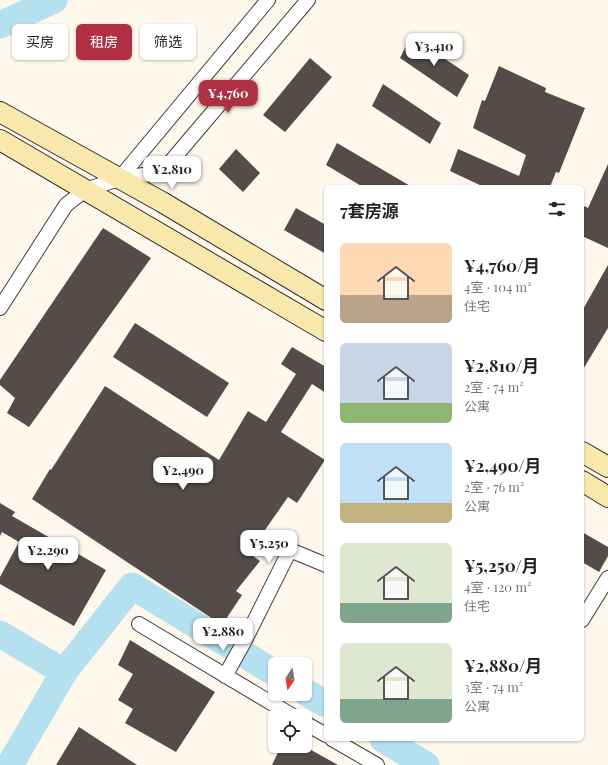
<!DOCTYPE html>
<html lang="zh">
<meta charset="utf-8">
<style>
body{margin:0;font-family:"Playfair Display","Noto Sans SC",serif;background:#f2f2f2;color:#222;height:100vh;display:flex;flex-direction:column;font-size:15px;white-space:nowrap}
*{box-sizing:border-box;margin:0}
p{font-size:13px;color:#767676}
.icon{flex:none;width:22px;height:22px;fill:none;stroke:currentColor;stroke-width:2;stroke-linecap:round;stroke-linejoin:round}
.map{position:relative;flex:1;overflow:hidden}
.drawer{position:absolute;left:324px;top:185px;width:260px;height:556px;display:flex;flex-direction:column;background:#fff;border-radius:6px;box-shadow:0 1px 3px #0004}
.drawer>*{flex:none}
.hud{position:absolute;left:12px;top:24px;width:252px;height:36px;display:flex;gap:8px}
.needle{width:26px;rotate:192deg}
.fabs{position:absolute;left:268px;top:657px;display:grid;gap:8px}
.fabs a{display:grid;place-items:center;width:44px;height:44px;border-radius:6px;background:#fff;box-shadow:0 1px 3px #0004;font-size:20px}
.price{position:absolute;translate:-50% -34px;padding:0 9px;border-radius:8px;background:#fff;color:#222;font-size:13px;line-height:26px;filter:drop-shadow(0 1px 2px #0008)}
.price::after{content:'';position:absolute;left:50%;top:24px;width:12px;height:9px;margin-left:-6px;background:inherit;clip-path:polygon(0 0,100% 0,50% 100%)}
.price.selected{background:#af3043;color:#fff}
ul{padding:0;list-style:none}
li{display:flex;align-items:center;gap:12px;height:100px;padding:0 16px}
li span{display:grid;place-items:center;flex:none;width:112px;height:80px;border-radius:6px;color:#555}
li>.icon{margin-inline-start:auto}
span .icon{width:48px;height:48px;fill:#fffc;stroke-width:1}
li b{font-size:17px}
h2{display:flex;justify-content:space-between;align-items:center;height:48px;padding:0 16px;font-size:17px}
.pill{padding:0 14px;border-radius:6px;background:#fff;box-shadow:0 1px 3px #0004;font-size:14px;line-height:36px}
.pill.selected{background:#af3043;color:#fff}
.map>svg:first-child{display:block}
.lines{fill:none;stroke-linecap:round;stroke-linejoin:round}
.river{stroke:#b4e0f0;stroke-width:27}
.building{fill:#534c49}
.street-casing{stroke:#3e3e3e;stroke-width:16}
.secondary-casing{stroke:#2d2d2d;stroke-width:22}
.street{stroke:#fff;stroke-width:14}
.secondary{stroke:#f8e8ab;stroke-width:20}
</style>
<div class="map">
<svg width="608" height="765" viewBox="0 0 608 765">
<rect width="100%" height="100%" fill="#fdf8eb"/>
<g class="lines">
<path class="river" d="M 0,25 L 54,0
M 0,634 L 64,672 L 10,765
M 64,672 L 132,586 L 275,673
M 305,692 L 326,704
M 383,739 L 426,765"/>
</g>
<path class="building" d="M 411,36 L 469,75 L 457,97 L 400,58 Z
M 310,58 L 332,77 L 285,132 L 263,115 Z
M 499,66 L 546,88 L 545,92 L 585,108 L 559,173 L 556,172 L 550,187 L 484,187 L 450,171 L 458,149 L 519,176 L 526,155 L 473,128 L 482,100 L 485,101 Z
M 383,84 L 441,123 L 430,144 L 372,106 Z
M 337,143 L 412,187 L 363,187 L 326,165 Z
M 236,149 L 260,173 L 243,192 L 219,169 Z
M 608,164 L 608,248 L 582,236 L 582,205 L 588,208 Z
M 296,208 L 326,225 L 326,254 L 284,230 Z
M 103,228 L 151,258 L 29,427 L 7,413 L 15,398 L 0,385 L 0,380 Z
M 608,265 L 608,328 L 582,371 L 582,311 Z
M 135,323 L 229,383 L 207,417 L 113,357 Z
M 292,347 L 326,367 L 326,393 L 312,384 L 281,432 L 325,460 L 297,503 L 288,497 L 249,553 L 260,561 L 236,591 L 242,595 L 222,625 L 32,499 L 50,469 L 51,470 L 105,386 L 219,460 L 248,411 L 266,422 L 296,374 L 281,364 Z
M 0,503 L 15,512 L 12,516 L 106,570 L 74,626 L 0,584 L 0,577 L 19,542 L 2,532 L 0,536 Z
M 582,532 L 608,547 L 608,556 L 599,572 L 582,562 Z
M 130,640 L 215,692 L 176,752 L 125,723 L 133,709 L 118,700 L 133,674 L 118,665 Z
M 79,727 L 137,765 L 56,765 Z
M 281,746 L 304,746 L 338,765 L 272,765 Z"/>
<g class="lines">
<defs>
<path id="street" d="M 119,179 L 268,0
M 0,308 L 66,205 L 85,190 L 119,179 L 162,172 L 308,0
M 582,620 L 608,578
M 139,624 L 293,716
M 225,676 L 244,642 L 290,550 L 326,565
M 305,723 L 326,735
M 332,739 L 377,765"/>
<path id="secondary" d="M 0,112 L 162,202 L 326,300
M 0,140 L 326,331
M 582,452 L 608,467
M 582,481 L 608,497"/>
</defs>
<use href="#street" class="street-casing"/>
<use href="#secondary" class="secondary-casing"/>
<use href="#street" class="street"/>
<use href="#secondary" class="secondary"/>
</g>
</svg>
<div class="fabs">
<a><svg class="needle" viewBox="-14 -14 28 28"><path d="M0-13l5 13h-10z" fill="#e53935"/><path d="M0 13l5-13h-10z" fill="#767676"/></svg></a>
<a><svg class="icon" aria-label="locate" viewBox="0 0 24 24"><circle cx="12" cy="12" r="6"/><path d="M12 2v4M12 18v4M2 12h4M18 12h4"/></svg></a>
</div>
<b class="price" style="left:434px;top:67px">¥3,410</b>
<b class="price selected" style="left:228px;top:114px">¥4,760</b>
<b class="price" style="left:172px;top:190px">¥2,810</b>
<b class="price" style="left:183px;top:491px">¥2,490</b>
<b class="price" style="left:269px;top:564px">¥5,250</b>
<b class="price" style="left:48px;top:571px">¥2,290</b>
<b class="price" style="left:223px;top:652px">¥2,880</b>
<div class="hud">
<a class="pill">买房</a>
<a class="pill selected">租房</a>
<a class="pill">筛选</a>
</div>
<section class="drawer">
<h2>7套房源<svg class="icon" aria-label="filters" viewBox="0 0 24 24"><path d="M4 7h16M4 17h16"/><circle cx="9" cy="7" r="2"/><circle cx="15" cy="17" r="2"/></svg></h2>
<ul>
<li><span style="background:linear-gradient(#ffd9b3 65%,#b9a48a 0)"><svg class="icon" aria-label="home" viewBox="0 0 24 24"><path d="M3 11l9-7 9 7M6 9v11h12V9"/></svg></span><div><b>¥4,760/月</b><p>4室 · 104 m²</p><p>住宅</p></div></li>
<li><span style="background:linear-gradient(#c9d6e8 75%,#8fb573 0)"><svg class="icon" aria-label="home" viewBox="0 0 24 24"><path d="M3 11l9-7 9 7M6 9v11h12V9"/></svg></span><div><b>¥2,810/月</b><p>2室 · 74 m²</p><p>公寓</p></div></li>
<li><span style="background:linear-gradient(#bfe0f5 75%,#c2b280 0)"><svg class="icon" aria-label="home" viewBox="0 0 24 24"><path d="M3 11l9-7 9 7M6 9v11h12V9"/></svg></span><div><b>¥2,490/月</b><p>2室 · 76 m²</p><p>公寓</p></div></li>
<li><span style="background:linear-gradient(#dfe7d0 75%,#7fa58c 0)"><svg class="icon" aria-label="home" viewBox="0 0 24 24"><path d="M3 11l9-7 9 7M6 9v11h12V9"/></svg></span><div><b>¥5,250/月</b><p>4室 · 120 m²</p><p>住宅</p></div></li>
<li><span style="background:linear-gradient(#dfe7d0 70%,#7fa58c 0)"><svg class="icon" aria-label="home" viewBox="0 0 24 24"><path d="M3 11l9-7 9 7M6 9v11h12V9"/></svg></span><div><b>¥2,880/月</b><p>3室 · 74 m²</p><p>公寓</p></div></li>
</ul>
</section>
</div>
